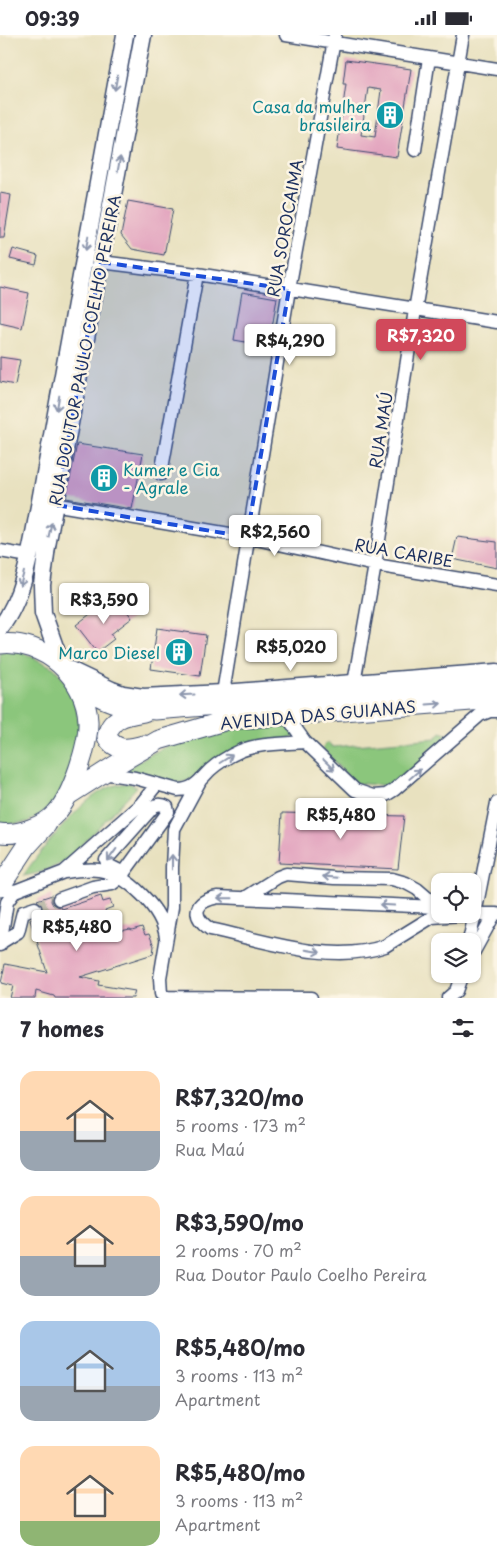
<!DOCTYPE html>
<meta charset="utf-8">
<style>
body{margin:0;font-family:"Playpen Sans",sans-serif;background:#f7f7f7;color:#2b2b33;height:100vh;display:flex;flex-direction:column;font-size:19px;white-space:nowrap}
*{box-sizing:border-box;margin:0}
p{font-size:16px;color:#7c7c81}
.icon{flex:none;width:28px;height:28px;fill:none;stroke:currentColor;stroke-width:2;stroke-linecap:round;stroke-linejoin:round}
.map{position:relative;height:963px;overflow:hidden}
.drawer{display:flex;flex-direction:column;background:#fff;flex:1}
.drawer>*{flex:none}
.fabs{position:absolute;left:431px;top:838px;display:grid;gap:10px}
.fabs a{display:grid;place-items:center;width:50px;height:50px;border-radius:10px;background:#fff;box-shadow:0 1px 4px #0004;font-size:25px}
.price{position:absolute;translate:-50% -42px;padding:0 11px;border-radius:5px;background:#fff;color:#222;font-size:16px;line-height:32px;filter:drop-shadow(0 1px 2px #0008)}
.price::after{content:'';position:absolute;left:50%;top:30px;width:15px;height:11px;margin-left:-8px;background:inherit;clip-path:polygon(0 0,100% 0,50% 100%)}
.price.on{background:#d1495b;color:#fff}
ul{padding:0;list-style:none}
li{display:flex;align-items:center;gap:15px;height:125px;padding:0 20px}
li span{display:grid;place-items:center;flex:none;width:140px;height:100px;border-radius:15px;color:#555}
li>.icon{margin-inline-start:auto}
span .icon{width:60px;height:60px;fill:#fffc;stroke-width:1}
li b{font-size:21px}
h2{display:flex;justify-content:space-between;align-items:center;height:60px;padding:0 20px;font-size:21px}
.status{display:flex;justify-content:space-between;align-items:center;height:35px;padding:0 25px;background:#fff;direction:ltr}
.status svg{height:14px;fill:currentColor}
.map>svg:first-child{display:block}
.green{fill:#8bc67b;stroke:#537a6c}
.building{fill:#e2a3be;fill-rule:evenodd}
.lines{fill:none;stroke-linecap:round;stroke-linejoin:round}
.minor-tunnel{stroke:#bfbdac;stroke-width:12;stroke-dasharray:12 6;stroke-linecap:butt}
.minor-casing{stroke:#3a4a6d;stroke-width:15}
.major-casing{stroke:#3a4a6d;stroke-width:19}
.highway-casing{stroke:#3a4a6d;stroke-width:21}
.minor{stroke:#fff;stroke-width:12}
.major{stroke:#fff;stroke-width:16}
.highway{stroke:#fff;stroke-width:19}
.oneway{stroke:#8d97ae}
.marked{fill:#1d4ed8;fill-opacity:0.2;stroke:#1d4ed8;stroke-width:4;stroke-dasharray:10 6;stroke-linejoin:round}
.labels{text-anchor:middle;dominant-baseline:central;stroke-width:5;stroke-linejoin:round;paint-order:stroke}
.culture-label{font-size:16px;fill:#0d838f;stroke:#fcf5e5;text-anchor:end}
.street-label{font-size:16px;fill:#1b2f5e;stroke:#fcf5e5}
</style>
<div class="status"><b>09:39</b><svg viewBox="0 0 49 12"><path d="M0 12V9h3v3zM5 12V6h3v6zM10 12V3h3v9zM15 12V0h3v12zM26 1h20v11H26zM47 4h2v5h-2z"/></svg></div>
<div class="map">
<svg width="497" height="963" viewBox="0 0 497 963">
<rect width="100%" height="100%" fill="#fcf5e5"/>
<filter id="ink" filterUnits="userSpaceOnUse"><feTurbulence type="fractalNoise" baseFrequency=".02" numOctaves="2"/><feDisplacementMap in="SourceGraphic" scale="10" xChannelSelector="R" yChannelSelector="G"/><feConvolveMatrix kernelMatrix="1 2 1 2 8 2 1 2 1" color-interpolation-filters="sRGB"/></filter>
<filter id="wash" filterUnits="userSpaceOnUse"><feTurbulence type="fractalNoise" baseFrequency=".0096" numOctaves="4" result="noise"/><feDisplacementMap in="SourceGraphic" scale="20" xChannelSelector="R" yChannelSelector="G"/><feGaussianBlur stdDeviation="1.12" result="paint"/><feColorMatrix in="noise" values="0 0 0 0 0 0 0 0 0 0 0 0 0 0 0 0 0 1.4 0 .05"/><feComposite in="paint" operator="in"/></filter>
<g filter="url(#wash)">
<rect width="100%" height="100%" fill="#e8e1bf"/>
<path class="green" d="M 0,616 L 22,617 L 54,633 L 74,656 L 81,705 L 65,751 L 50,773 L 28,787 L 0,790 Z
M 286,684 L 297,702 L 264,707 L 187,746 L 176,748 L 125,735 L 147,721 L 188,701 Z
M 441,697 L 448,700 L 395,751 L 353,748 L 323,714 L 324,710 L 327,707 L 333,712 L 436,703 Z
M 129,748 L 137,752 L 71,821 C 56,833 42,838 23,841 C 35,823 48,807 62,792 C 81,771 99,750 129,748 Z"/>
<g id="blocks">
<path class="building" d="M 346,25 L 411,34 L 397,122 L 337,114 L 346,49 L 343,49 ZM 368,53 L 381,55 L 375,102 L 361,100 Z
M 0,158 L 11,160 L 4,203 L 0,203 Z
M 128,166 L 173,174 L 164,220 L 132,214 L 121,200 Z
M 13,214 L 38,221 L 36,230 L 10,224 Z
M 0,252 L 29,258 L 22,293 L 0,288 Z
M 242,257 L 277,263 L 269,311 L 234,305 Z
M 0,322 L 20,325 L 15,350 L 0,347 Z
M 77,409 L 143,419 L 132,474 L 66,463 Z
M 457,502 L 497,507 L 497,533 L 452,524 Z
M 118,564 L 132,583 L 111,599 L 114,604 L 97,617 L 76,590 L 94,576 L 99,579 Z
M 157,593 L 206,600 L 200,641 L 151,634 Z
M 282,778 L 404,781 L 398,834 L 279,828 Z
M 52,860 L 51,866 L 53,870 L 61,872 L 62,874 L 101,861 L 103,867 L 110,865 L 113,872 L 105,875 L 110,891 L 117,889 L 121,896 L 130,894 L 132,895 L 142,892 L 145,900 L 149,899 L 154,911 L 153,919 L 80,942 L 99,946 L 98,950 L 135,956 L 133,963 L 55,963 L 54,961 L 36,956 L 35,963 L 10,963 L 13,951 L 1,948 L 5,929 L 47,937 L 30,885 L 39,881 L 43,875 L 42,870 L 37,865 Z"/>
</g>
</g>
<g filter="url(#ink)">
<use href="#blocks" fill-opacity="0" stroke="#3a4a6d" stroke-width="1"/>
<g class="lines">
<path class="minor-tunnel" d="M 35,873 L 59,864"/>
<defs>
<path id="minor" d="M 286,0 L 497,34
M 415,115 L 429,23
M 101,227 L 197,239 L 497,287
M 161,439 L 197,239
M 47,468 L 247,502 L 375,530 L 497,550
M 0,516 L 29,521
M 354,648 L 375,530 L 415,275 L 463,0
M 223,658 L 289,254 L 335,0
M 286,680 L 305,707 L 355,755 L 373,761 L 386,760 L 394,755 L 480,680 L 490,676 L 497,676
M 103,738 L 135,743 L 178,755 C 194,755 200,745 210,735 C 219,727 229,721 240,716 C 260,708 283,709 305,707
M 201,744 L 174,794 L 172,832 L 172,872 L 160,943 L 161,959 L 165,962 L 311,963
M 497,768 L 475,879 L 497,879
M 64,837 C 74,836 88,833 99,835 C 127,839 163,874 166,903
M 0,854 L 15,856 L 64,837 L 141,769 L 157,749
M 245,863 L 278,842 L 286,839 L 334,843 L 392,844 L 406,848 L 417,854 L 438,872
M 59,864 L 93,852 L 112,849 L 120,843 L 168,777 L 167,772 C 162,769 159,769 154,771 L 106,825 L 108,830 L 124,838
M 436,872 L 218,862 C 195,866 190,880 210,894 C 263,905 331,930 385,911 L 432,882 L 475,879 L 469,906
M 0,908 L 18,897 L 23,877 L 35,873
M 0,910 L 7,867 L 15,856
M 472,920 L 494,880
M 448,963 L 456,956 L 462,939"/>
<path id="major" d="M 0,593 C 26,560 32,506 40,466 L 125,0
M 61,629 L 43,578 L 42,550 L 47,511 L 143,0
M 66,633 L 112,655 L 123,659 L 143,662 L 223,658 L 497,637"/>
<path id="highway" d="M 0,609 C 44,604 86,642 88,686 C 89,709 72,761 56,778 C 45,791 17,801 0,798
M 75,647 C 103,666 121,673 155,675 L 497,648
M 144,710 C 129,714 116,717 107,702 C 110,682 127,680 144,677
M 67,761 L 114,731 L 159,705 L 228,685 L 497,664
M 0,852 L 27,811 L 47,789"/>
</defs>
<use href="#minor" class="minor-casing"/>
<use href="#major" class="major-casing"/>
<use href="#highway" class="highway-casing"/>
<use href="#minor" class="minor"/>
<use href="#major" class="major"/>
<use href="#highway" class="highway"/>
</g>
<defs><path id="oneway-shaft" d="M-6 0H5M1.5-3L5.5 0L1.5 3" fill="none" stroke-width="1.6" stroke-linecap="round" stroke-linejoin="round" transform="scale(1.25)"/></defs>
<g class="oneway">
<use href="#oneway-shaft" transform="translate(116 48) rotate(100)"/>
<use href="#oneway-shaft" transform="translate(119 129) rotate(-80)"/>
<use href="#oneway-shaft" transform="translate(87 208) rotate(100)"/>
<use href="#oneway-shaft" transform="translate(58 368) rotate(100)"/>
<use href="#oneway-shaft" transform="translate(50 495) rotate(-78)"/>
<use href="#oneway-shaft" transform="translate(22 544) rotate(105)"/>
<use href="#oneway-shaft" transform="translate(187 660) rotate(177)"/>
<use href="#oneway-shaft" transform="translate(434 669) rotate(-4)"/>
<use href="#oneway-shaft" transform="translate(226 724) rotate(-32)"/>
<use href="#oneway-shaft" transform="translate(329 730) rotate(44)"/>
<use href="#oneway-shaft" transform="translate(415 739) rotate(-41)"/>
<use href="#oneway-shaft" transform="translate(112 820) rotate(126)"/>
<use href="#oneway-shaft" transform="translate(172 827) rotate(-90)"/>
<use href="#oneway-shaft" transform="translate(330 842) rotate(-175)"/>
<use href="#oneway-shaft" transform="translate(225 863) rotate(-179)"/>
<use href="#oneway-shaft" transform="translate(387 870) rotate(-177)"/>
<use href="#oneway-shaft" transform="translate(313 916) rotate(10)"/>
</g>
</g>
<path class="marked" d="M 101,227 L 289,254 L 247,502 L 56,470 Z"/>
<defs>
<symbol id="building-disc" viewBox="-11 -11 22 22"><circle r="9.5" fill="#0f9aa8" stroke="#fcf5e5"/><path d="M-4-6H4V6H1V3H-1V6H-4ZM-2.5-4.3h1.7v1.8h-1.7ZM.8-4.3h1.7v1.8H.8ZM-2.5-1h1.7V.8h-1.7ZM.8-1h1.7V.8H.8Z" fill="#fff"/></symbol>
</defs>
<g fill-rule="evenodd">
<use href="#building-disc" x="374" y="64" width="32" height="32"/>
<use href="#building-disc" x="88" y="427" width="32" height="32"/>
<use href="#building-disc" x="163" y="601" width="32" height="32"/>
</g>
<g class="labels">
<g class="culture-label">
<text x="371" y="71">Casa da mulher<tspan x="371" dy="18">brasileira</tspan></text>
<text x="123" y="434" text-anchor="start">Kumer e Cia<tspan x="123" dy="18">- Agrale</tspan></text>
<text x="160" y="617">Marco Diesel</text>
</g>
<g class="street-label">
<text transform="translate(284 193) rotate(-80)">RUA SOROCAIMA</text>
<text transform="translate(84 315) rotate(-79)">RUA DOUTOR PAULO COELHO PEREIRA</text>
<text transform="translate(380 395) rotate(-81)">RUA MAÚ</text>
<text transform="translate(404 517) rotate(10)">RUA CARIBE</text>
<text transform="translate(318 679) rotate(-5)">AVENIDA DAS GUIANAS</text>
</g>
</g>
</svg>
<div class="fabs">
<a><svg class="icon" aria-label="locate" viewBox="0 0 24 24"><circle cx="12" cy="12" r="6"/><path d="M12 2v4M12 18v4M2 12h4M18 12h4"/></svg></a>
<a><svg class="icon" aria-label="layers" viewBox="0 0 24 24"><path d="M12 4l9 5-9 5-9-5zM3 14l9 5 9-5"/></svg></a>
</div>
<b class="price on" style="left:421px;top:326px">R$7,320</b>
<b class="price" style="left:290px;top:331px">R$4,290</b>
<b class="price" style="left:275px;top:522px">R$2,560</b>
<b class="price" style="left:104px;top:590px">R$3,590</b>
<b class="price" style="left:291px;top:637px">R$5,020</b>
<b class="price" style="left:341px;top:805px">R$5,480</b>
<b class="price" style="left:77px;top:917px">R$5,480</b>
</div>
<section class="drawer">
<h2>7 homes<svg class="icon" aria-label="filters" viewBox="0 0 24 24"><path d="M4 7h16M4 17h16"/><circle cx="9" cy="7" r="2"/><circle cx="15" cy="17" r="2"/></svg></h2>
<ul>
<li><span style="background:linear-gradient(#ffd9b3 60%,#9aa5b1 0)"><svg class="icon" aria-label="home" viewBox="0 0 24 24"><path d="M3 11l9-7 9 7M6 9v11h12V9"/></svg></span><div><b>R$7,320/mo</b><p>5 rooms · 173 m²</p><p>Rua Maú</p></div></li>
<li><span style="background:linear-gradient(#ffd9b3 60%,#9aa5b1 0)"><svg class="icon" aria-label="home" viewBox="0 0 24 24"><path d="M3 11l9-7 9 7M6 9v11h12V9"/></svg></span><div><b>R$3,590/mo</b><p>2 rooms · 70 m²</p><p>Rua Doutor Paulo Coelho Pereira</p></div></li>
<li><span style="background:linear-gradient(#a9c7e8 65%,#9aa5b1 0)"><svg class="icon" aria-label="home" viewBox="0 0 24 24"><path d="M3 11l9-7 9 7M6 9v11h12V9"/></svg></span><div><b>R$5,480/mo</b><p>3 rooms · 113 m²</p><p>Apartment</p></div></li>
<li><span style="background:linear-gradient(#ffd9b3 75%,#8fb573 0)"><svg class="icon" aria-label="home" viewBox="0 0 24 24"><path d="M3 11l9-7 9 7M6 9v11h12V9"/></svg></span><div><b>R$5,480/mo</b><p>3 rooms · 113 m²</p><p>Apartment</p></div></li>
</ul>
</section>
